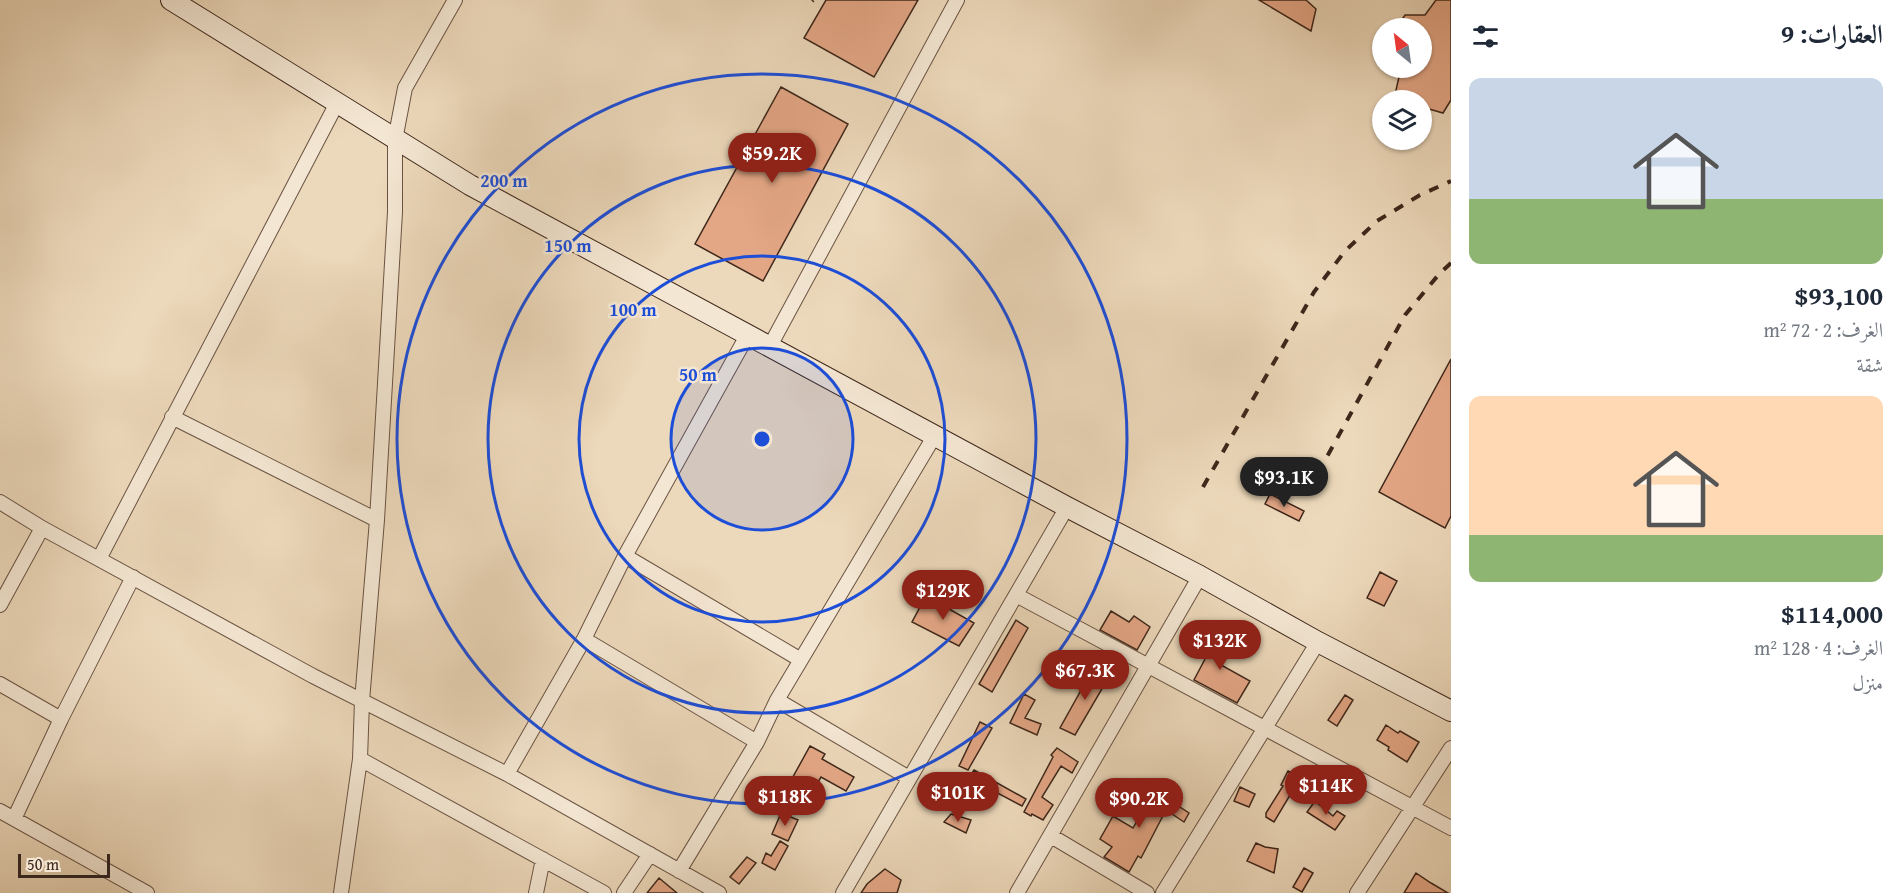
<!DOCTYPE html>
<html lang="ar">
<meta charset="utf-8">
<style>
body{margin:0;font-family:"Gentium Book Plus",Amiri,serif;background:#f2f2f3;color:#1f2937;direction:rtl;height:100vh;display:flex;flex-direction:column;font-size:22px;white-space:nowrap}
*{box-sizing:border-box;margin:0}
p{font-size:20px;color:#747a83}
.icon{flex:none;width:33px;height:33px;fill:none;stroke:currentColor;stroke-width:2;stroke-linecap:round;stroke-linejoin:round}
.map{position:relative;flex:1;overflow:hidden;direction:ltr}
.sheet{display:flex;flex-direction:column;background:#fff;width:450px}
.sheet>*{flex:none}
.needle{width:39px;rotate:331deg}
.buttons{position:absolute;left:1372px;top:18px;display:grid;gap:12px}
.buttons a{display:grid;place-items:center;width:60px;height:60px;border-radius:50%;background:#fff;box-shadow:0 2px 4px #0004;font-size:30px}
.scale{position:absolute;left:18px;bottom:15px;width:92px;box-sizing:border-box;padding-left:6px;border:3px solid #3e271b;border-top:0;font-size:16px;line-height:21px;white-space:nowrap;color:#3e271b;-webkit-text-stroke:4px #f3e6d2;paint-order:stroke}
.price{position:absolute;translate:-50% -51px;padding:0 14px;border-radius:21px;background:#8f2418;color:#fff;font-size:20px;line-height:39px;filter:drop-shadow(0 2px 3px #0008)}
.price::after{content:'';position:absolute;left:50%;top:36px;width:18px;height:14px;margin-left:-9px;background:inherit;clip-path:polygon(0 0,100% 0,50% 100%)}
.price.active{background:#222;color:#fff}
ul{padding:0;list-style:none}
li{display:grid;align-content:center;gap:12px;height:318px;padding:0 18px}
li span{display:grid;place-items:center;height:186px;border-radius:12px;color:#555}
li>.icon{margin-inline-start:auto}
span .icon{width:108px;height:108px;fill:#fffc;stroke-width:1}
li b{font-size:26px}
h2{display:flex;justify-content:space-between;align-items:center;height:72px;padding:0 18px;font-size:26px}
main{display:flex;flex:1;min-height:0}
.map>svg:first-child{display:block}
.building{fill:#e4a786;stroke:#3e271b;stroke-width:1.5}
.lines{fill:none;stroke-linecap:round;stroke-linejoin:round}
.street-casing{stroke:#6a5343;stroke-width:16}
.secondary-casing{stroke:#3e271b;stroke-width:22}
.street{stroke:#f3e6d2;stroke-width:14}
.secondary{stroke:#f3e6d2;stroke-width:20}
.rail{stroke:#3e271b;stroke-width:4;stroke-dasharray:10 10;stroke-linecap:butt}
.ring{fill:none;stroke:#1d4ed8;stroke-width:3}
.centre{fill:#1d4ed8;stroke:#f3e6d2;stroke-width:3}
.ring-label{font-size:18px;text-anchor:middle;font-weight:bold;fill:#1d4ed8;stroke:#f3e6d2;stroke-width:5;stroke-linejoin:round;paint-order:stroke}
</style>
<main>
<section class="sheet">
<h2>العقارات: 9<svg class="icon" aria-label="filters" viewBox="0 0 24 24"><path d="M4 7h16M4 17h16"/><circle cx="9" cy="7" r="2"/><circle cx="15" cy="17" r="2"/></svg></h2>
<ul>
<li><span style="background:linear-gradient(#c9d6e8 65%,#8fb573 0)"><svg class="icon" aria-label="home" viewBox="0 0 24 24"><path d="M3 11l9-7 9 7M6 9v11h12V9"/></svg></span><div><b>$93,100</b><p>الغرف: 2 · 72 m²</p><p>شقة</p></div></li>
<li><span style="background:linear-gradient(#ffd9b3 75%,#8fb573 0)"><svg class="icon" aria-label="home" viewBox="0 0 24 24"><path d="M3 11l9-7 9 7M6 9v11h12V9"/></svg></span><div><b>$114,000</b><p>الغرف: 4 · 128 m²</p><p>منزل</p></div></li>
</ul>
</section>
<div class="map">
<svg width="1451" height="893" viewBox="0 0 1451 893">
<rect width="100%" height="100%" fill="#ecd8ba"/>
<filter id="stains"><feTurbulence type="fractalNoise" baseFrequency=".00333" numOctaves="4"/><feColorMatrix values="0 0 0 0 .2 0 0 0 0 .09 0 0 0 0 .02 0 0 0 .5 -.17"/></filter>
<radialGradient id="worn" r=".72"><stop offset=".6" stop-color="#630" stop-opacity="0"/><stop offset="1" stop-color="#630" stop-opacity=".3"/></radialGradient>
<path class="building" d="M 826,0 L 918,0 L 874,77 L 804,38 Z
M 1259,0 L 1306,0 L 1316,9 L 1311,31 Z
M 1436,0 L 1451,0 L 1451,100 L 1443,113 L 1422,107 L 1422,100 L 1394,99 L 1401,68 L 1422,68 L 1422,28 L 1396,28 L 1405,15 L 1425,15 Z
M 781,87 L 848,124 L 763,281 L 695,244 Z
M 1451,359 L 1451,516 L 1445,528 L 1379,492 Z
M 1270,494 L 1304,511 L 1299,521 L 1265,504 Z
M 1380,572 L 1397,581 L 1384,606 L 1367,598 Z
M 926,596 L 974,623 L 959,646 L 912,622 Z
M 1111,611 L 1129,622 L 1134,616 L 1150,627 L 1137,650 L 1100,630 Z
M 1016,620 L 1028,628 L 992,692 L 979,684 Z
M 1216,634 L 1234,647 L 1221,665 L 1250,681 L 1237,703 L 1194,680 L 1205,659 L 1200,655 Z
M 1094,667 L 1110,675 L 1075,735 L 1060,728 Z
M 1024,694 L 1035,700 L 1025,718 L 1041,724 L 1037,735 L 1010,723 Z
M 1345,695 L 1353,700 L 1337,726 L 1328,720 Z
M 980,722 L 992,728 L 968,770 L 959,766 Z
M 1386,725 L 1398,733 L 1400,731 L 1419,742 L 1407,762 L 1388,750 L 1389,747 L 1377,740 Z
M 810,746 L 825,754 L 822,759 L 854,777 L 846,791 L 821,777 L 810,796 L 789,784 Z
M 1057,748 L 1078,762 L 1072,773 L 1061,766 L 1042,797 L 1053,805 L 1043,820 L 1032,814 L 1031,816 L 1024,812 L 1053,757 L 1051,755 Z
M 974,770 L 1026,799 L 1022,806 L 969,778 Z
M 1288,771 L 1315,786 L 1305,799 L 1293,790 L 1274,822 L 1266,817 L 1266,813 L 1283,786 L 1281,785 Z
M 1160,781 L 1168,787 L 1165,791 L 1174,795 L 1171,801 L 1189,813 L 1184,822 L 1166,810 L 1141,858 L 1138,856 L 1129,872 L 1104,857 L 1112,847 L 1100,839 L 1113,816 L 1133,828 Z
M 1240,787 L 1255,794 L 1249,807 L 1234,801 Z
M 1315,801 L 1333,816 L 1337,811 L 1345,816 L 1335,830 L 1307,812 Z
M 781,813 L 798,820 L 788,841 L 772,834 Z
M 951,814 L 971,820 L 966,833 L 944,822 Z
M 780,841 L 788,846 L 775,870 L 762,863 L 766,853 L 771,856 Z
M 1256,843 L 1265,847 L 1278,849 L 1274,873 L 1247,861 Z
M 747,857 L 756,863 L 739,884 L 730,877 Z
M 1304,868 L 1313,873 L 1302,892 L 1293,887 Z
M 885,869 L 901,880 L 897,893 L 861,893 L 867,884 Z
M 1416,873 L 1431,883 L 1448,893 L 1404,893 Z
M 659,878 L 677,893 L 647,893 Z"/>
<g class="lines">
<defs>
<path id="street" d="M 770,346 L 957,0
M 172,417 L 377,520
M 0,502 L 42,528 L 313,676 L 507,774 L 719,893
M 625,556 L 801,660
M 99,559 L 337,103
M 1016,595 L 1451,828
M 0,605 L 42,528
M 584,639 L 757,742
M 0,684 L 61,719
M 777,700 L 909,778
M 360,759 L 604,893
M 507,774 L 584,639 L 625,556 L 748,334
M 0,811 L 147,893
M 14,819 L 61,719 L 133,577
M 1051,836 L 1147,893
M 679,871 L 757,742 L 777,700 L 935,435
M 341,893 L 360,759 L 362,701 L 377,520 L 395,212 L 395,140 L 405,88 L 455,0
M 536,893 L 543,859
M 624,893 L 650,854
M 843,893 L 1067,507
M 1017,893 L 1200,576
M 1163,893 L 1318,642
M 1357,893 L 1451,748"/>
<path id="secondary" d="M 171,0 L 470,185 L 1067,507 L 1200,576 L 1318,642 L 1451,711"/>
</defs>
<use href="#street" class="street-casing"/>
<use href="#secondary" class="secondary-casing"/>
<use href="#street" class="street"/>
<use href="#secondary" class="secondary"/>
<path class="rail" d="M 812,1 L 813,0
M 1318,473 L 1405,315 L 1440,273 L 1451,263
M 1203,487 L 1314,292 L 1345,251 L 1377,221 L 1420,195 L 1451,181"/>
</g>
<circle cx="762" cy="439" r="91" fill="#1d4ed8" fill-opacity=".12"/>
<g class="ring">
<circle cx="762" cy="439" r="91"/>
<circle cx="762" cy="439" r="183"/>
<circle cx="762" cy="439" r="274"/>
<circle cx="762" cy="439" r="365"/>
</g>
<circle cx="762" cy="439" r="9" class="centre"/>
<g class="ring-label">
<text x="504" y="187">200 m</text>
<text x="568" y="252">150 m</text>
<text x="633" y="316">100 m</text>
<text x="698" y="381">50 m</text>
</g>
<rect width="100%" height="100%" filter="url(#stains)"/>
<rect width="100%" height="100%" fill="url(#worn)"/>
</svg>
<div class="buttons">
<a><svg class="needle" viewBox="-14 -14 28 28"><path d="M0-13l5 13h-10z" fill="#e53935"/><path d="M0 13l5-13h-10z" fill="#747a83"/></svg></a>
<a><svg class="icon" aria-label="layers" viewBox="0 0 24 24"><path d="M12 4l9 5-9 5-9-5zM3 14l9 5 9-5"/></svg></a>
</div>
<div class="scale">50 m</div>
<b class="price" style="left:772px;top:184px">$59.2K</b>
<b class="price active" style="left:1284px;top:508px">$93.1K</b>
<b class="price" style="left:943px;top:621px">$129K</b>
<b class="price" style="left:1220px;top:671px">$132K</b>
<b class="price" style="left:1085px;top:701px">$67.3K</b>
<b class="price" style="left:1326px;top:816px">$114K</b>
<b class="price" style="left:958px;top:823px">$101K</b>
<b class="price" style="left:785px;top:827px">$118K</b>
<b class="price" style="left:1139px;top:829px">$90.2K</b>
</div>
</main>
